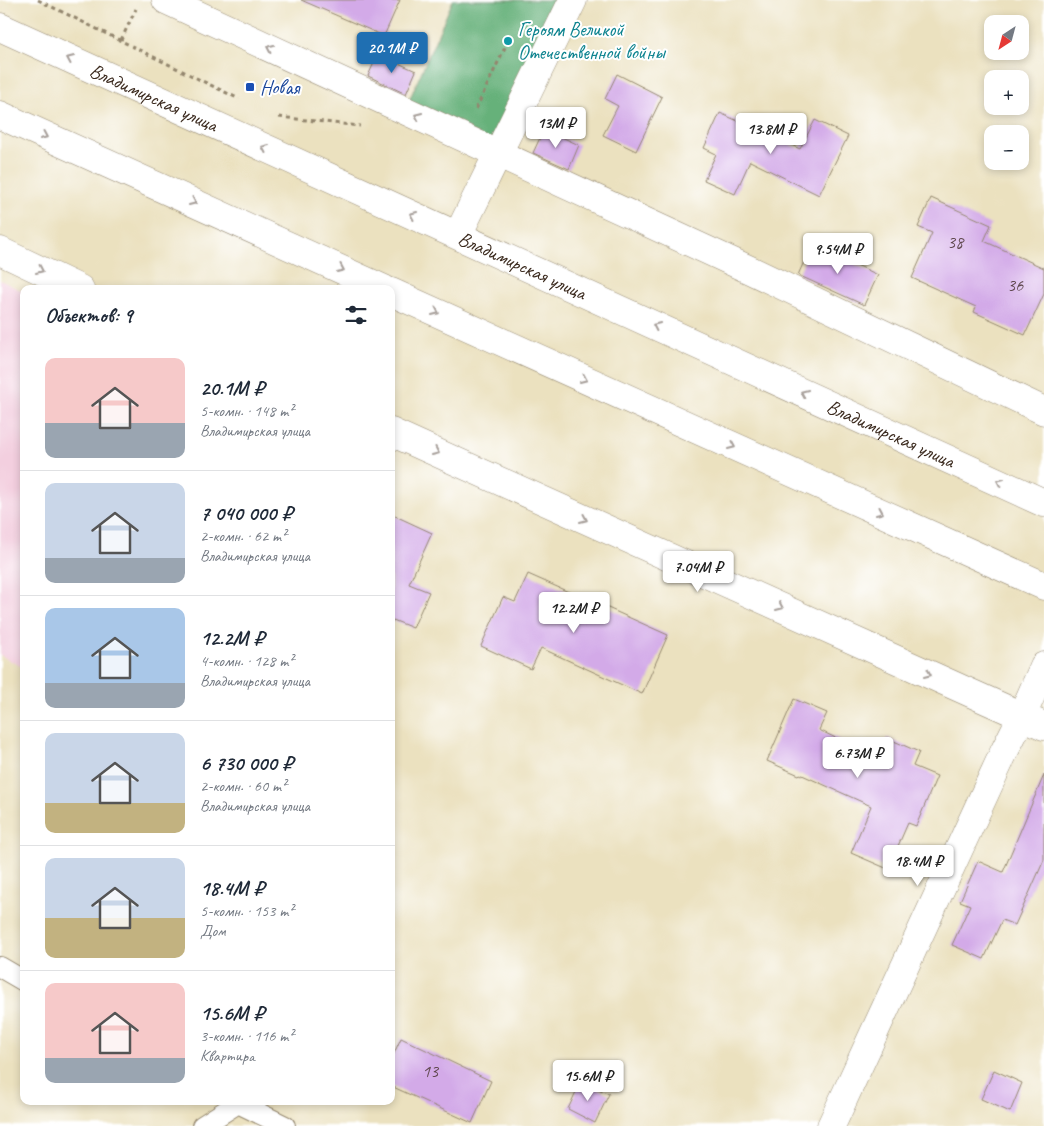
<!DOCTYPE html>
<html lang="ru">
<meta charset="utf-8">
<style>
body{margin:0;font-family:Caveat,sans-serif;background:#f6f6f7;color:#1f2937;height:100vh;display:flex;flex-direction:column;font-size:19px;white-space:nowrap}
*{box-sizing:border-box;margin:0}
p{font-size:16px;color:#747a83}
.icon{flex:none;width:28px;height:28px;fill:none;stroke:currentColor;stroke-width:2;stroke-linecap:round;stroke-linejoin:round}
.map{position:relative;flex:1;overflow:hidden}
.details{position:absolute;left:20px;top:285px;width:375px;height:820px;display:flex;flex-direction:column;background:#fff;border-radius:10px;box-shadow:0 2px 8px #0003}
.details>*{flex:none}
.needle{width:32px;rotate:216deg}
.fabs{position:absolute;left:984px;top:15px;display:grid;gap:10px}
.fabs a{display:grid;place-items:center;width:45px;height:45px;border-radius:10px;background:#fff;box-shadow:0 2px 8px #0003;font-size:25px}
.price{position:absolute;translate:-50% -42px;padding:0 11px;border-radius:5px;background:#fff;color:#222;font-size:16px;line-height:32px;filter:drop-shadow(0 1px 2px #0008)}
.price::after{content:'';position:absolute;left:50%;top:30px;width:15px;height:11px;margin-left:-8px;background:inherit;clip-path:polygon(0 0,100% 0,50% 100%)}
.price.selected{background:#1f6fb2;color:#fff}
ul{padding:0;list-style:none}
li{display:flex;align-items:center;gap:15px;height:125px;padding:0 25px}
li+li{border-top:1px solid #e0e1e3}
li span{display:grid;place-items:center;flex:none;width:140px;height:100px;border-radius:10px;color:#555}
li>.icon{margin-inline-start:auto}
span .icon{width:60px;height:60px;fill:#fffc;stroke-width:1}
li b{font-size:21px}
h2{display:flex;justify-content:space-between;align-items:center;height:60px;padding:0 25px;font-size:21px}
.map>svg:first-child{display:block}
.built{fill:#f3cfdf}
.forest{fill:#66b17a;stroke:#506e4c}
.building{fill:#d3aae8}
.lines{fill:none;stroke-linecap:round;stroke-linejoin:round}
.service-casing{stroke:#93866e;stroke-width:22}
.minor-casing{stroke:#93866e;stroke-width:29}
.trunk-casing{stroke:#93866e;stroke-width:29}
.path{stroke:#93866e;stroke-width:3;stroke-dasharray:4 4;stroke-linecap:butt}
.service{stroke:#fff;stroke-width:20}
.minor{stroke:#fff;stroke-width:28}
.trunk{stroke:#fff;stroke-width:28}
.oneway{stroke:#a79f9a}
.culture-dot{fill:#0f9aa8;stroke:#fff;stroke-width:2}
.transit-dot{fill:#1a4fb4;stroke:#fff;stroke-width:2}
.labels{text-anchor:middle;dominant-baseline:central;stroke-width:4;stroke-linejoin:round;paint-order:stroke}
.number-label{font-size:18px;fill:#614a50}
.culture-label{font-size:20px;fill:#0d838f;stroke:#fff;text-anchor:start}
.transit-label{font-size:20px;fill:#164399;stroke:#fff;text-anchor:start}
.street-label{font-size:20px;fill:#3b2a1e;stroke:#fff}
</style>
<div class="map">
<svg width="1044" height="1126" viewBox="0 0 1044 1126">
<rect width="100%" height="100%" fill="#fff"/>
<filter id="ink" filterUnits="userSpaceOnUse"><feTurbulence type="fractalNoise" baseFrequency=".02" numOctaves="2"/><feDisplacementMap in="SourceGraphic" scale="10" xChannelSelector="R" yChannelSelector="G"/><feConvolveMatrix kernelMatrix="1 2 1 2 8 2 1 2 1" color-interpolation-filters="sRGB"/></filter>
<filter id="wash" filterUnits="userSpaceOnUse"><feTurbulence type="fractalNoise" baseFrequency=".0096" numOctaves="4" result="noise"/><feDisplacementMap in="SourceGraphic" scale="20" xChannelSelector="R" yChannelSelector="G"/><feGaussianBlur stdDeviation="1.12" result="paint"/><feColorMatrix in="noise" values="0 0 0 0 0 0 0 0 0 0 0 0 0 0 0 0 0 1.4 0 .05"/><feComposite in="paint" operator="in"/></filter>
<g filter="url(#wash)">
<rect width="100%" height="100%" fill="#ebe1bf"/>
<path class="built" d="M 0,280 L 24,292 L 24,668 L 0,655 Z"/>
<path class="forest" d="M 453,0 L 563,0 L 495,147 L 407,105 Z"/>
<g id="blocks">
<path class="building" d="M 301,0 L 400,0 L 384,36 Z
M 378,54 L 416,71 L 406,94 L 368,76 Z
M 617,74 L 662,97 L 636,151 L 603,135 L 618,106 L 605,99 Z
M 720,113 L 800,149 L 815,120 L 848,136 L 819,195 L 750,161 L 735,194 L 704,180 L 716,154 L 704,148 Z
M 544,129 L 579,145 L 569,169 L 533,153 Z
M 931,198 L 991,225 L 984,241 L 1044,268 L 1044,294 L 1025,335 L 974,312 L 976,307 L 912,278 L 932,233 L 918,227 Z
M 812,244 L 878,275 L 864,305 L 798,275 Z
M 391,514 L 432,533 L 409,584 L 429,592 L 413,628 L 393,620 L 391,624 Z
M 528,574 L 598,605 L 599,604 L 668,635 L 642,694 L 541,648 L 531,669 L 481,646 L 503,597 L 515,602 Z
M 794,699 L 827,713 L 819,730 L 878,758 L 887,738 L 919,752 L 913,766 L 937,776 L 916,826 L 908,823 L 888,869 L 851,853 L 871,806 L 800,774 L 799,775 L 767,761 Z
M 1044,775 L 1044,860 L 1015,925 L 1002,920 L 984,959 L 952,945 L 970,905 L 960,901 L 978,861 L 1003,872 Z
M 401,1038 L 491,1081 L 472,1123 L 391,1086 L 391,1060 Z
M 994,1070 L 1022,1083 L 1010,1112 L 981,1099 Z
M 581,1081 L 609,1094 L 595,1123 L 568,1109 Z"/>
</g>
</g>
<g filter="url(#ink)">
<use href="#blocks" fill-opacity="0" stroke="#93866e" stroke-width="1"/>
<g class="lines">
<defs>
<path id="service" d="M 0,967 L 24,981
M 234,1101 L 285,1126
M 202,1126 L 238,1103"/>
<path id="minor" d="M 166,0 L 750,270 L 1044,411
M 458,235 L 573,0
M 0,251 L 80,289
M 391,432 L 1044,726
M 831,1126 L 1004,752 L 1022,716 L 1044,666"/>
<g id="trunk">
<path id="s1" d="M 0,27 L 1044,503"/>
<path d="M 0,115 L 384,289"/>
<path d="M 391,292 L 1044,586"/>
</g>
</defs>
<use href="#service" class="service-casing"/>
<use href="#minor" class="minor-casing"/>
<use href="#trunk" class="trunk-casing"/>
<path class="path" d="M 38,0 L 239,99
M 121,40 L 136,9
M 476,109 L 508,41
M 279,117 L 360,126"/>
<use href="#service" class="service"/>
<use href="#minor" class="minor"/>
<use href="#trunk" class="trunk"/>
</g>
<defs><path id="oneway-chevron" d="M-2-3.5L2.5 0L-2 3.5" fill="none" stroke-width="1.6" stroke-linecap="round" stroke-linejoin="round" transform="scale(1.25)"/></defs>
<g class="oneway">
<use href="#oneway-chevron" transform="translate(270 48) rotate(-155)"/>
<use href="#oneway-chevron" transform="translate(70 59) rotate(-156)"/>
<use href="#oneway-chevron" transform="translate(418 116) rotate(-155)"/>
<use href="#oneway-chevron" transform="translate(44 136) rotate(24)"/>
<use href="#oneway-chevron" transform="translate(265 148) rotate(-156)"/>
<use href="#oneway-chevron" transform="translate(193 202) rotate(24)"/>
<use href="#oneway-chevron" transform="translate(413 215) rotate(-156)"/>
<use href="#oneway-chevron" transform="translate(341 269) rotate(24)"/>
<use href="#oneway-chevron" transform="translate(40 270) rotate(25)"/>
<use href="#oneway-chevron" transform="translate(436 312) rotate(24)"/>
<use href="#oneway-chevron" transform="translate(656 326) rotate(-155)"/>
<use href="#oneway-chevron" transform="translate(584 379) rotate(24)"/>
<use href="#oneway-chevron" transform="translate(804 393) rotate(-155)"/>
<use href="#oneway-chevron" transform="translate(732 446) rotate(24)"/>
<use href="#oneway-chevron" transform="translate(436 452) rotate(24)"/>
<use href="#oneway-chevron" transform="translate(1000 482) rotate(-155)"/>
<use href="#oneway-chevron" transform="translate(880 512) rotate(24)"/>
<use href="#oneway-chevron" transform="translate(584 519) rotate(24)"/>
<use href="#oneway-chevron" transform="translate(780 607) rotate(24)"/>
<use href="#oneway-chevron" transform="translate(928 674) rotate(24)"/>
</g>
</g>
<circle class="culture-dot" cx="508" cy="41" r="5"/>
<rect class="transit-dot" x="245" y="82" width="10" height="10" rx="2.5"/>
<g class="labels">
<g class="number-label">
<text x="955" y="242">38</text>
<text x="1015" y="285">36</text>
<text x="430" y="1071">13</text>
</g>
<g class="culture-label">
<text x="518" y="29">Героям Великой<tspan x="518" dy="23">Отечественной войны</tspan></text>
</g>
<g class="transit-label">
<text x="260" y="87">Новая</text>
</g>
<g class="street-label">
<text stroke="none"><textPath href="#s1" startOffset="169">Владимирская улица</textPath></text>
<text stroke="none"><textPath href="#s1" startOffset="574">Владимирская улица</textPath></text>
<text stroke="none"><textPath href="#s1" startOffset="979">Владимирская улица</textPath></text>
</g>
</g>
</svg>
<div class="fabs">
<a><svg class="needle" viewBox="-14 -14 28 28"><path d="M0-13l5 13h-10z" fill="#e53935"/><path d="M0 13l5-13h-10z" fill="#747a83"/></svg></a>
<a>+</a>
<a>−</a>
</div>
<b class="price selected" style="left:392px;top:74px">20.1M ₽</b>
<b class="price" style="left:556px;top:149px">13M ₽</b>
<b class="price" style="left:771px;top:155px">13.8M ₽</b>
<b class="price" style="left:838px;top:275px">9.54M ₽</b>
<b class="price" style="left:698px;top:593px">7.04M ₽</b>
<b class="price" style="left:574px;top:634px">12.2M ₽</b>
<b class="price" style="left:858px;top:779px">6.73M ₽</b>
<b class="price" style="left:918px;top:887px">18.4M ₽</b>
<b class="price" style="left:588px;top:1102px">15.6M ₽</b>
<section class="details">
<h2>Объектов: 9<svg class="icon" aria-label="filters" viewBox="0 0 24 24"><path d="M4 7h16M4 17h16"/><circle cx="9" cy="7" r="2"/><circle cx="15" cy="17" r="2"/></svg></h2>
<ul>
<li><span style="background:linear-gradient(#f6c9c9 65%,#9aa5b1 0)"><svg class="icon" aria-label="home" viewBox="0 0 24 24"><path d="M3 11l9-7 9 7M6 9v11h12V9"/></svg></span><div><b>20.1M ₽</b><p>5-комн. · 148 m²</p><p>Владимирская улица</p></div></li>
<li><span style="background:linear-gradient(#c9d6e8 75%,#9aa5b1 0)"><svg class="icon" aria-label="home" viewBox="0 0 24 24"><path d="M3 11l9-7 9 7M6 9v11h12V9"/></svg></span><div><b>7 040 000 ₽</b><p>2-комн. · 62 m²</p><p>Владимирская улица</p></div></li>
<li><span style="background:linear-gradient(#a9c7e8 75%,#9aa5b1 0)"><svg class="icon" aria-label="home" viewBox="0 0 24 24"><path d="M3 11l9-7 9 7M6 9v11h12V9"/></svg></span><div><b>12.2M ₽</b><p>4-комн. · 128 m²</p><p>Владимирская улица</p></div></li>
<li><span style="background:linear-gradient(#c9d6e8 70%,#c2b280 0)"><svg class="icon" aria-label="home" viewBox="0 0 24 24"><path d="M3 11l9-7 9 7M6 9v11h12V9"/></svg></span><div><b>6 730 000 ₽</b><p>2-комн. · 60 m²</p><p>Владимирская улица</p></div></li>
<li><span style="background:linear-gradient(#c9d6e8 60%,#c2b280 0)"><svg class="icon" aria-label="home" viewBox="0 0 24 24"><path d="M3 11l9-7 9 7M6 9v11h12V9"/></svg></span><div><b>18.4M ₽</b><p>5-комн. · 153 m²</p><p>Дом</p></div></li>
<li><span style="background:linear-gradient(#f6c9c9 75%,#9aa5b1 0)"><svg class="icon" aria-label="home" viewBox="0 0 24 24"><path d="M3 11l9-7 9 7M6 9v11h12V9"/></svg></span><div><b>15.6M ₽</b><p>3-комн. · 116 m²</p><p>Квартира</p></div></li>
</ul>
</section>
</div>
